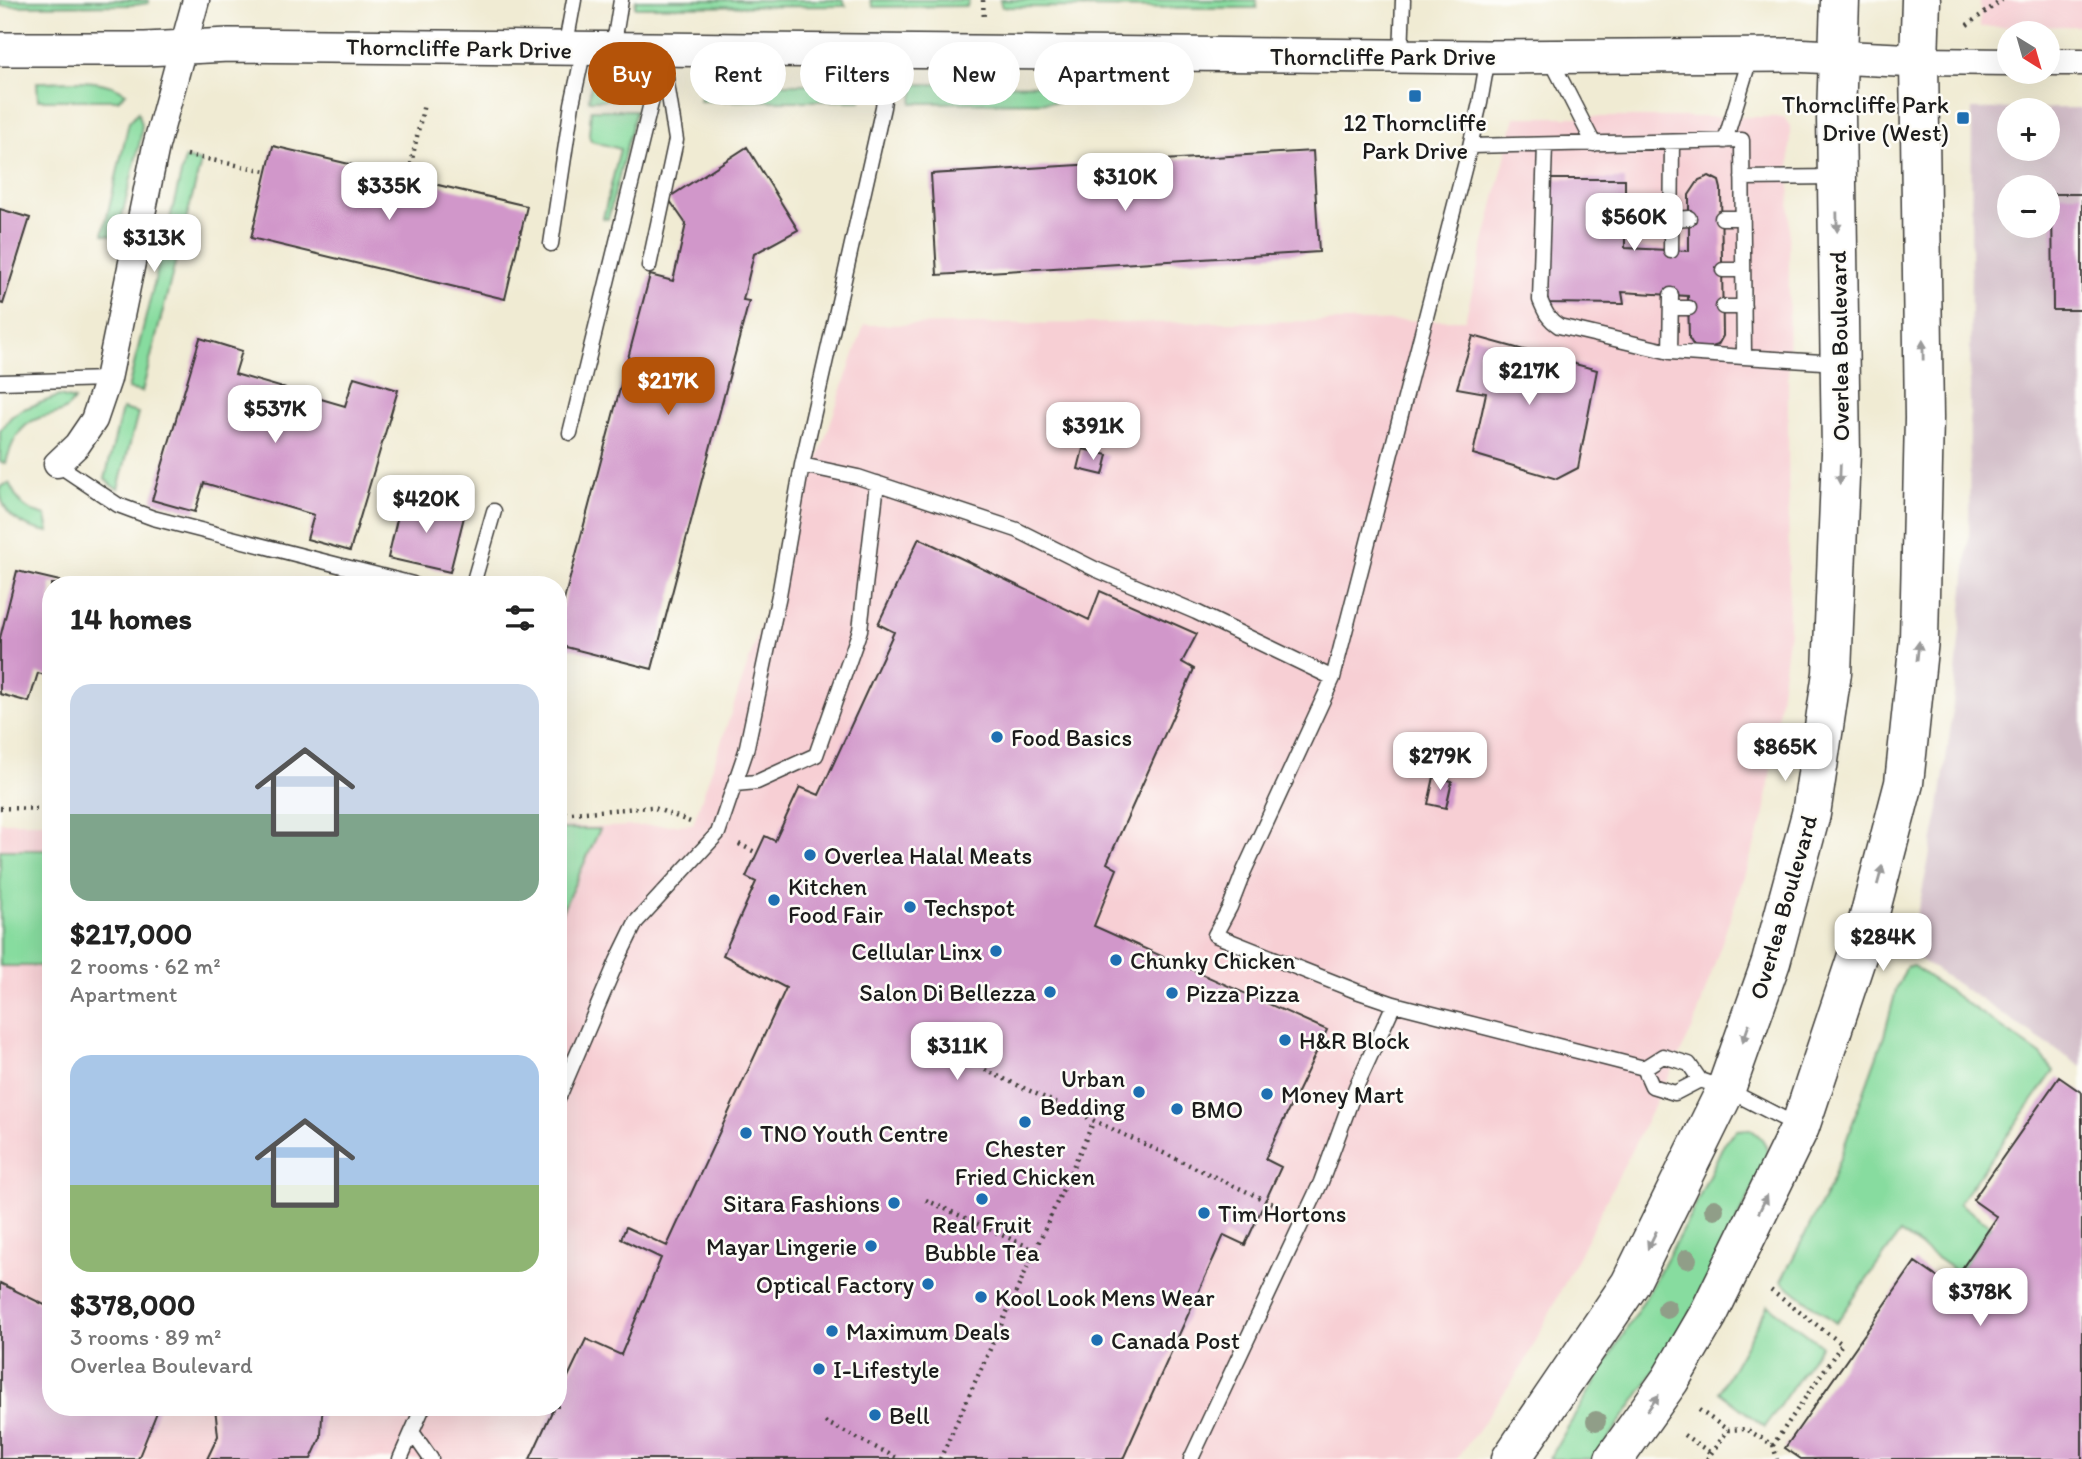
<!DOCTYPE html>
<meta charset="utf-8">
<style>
body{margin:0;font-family:Itim,sans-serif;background:#f6f6f6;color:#222;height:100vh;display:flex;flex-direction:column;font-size:26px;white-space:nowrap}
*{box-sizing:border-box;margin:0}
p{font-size:23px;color:#767676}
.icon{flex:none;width:38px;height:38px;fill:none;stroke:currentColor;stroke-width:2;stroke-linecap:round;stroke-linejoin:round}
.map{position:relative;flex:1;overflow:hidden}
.sheet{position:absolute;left:42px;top:576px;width:525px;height:840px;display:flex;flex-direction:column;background:#fff;border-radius:28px;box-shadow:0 7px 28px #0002}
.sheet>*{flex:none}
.hud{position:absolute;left:588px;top:42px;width:665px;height:63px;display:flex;gap:14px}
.needle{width:46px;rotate:143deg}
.controls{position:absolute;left:1997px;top:21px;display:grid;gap:14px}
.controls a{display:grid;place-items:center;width:63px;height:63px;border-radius:50%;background:#fff;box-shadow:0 7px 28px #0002;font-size:35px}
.price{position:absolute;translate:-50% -60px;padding:0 16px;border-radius:14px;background:#fff;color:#222;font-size:23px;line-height:46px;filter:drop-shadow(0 2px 4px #0008)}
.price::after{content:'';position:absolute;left:50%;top:42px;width:21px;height:16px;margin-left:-10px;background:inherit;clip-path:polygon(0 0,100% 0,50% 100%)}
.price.on{background:#b45309;color:#fff}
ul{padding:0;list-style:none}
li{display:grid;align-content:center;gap:14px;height:371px;padding:0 28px}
li span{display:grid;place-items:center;height:217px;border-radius:21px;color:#555}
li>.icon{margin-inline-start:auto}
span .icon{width:126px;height:126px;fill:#fffc;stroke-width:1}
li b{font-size:30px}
h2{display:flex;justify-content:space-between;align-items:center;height:84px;padding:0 28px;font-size:30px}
.tag{padding:0 24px;border-radius:32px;background:#fff;box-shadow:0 7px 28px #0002;font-size:24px;line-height:63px}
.tag.on{background:#b45309;color:#fff}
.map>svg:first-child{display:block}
.built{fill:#f7cfd4}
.industrial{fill:#d2bdc8;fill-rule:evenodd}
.green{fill:#87dc9f;stroke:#527c5e;stroke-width:2}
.building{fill:#d197ca}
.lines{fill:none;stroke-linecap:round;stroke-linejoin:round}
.service-casing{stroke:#3c3b37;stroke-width:17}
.minor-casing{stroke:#3c3b37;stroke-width:29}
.tertiary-casing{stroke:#3c3b37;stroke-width:36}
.secondary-casing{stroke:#3c3b37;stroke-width:41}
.path{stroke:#3c3b37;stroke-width:4.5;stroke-dasharray:2 5;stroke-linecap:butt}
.service{stroke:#fff;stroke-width:14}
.minor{stroke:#fff;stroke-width:26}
.tertiary{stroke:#fff;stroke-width:33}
.secondary{stroke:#fff;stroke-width:38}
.tree{fill:#909e88}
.oneway{fill:#999}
.poi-dot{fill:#1f6fb2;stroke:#fdfcf7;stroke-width:2.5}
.labels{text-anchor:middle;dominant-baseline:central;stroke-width:5;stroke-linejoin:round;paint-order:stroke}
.street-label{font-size:24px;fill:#1c1c1c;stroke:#fdfcf7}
.poi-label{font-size:24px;fill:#1c1c1c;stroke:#fdfcf7;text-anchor:start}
</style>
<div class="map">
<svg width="2082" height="1459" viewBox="0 0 2082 1459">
<rect width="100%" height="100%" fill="#fdfcf7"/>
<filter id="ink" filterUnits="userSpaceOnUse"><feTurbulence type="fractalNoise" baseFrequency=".0143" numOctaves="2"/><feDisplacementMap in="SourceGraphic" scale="14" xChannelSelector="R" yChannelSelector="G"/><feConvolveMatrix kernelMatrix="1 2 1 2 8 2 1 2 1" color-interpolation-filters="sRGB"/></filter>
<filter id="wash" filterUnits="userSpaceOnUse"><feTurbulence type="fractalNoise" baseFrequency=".00686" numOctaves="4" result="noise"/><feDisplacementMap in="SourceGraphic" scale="28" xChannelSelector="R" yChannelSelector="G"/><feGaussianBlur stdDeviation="1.57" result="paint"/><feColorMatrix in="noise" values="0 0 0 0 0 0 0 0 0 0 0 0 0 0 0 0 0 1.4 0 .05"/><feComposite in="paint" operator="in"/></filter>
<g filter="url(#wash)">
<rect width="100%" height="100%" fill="#f0ebd3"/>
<path class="built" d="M 1980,0 L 2082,0 L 2082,26 L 1980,27 Z
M 1515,117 L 1784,117 L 1790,126 L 1788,405 L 1789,630 L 1765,814 L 1693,1028 L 1523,1366 L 1457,1459 L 0,1459 L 0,822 L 51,822 L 51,1407 L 558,1407 L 558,827 L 608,827 L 693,824 L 864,325 L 1465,320 Z"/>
<path class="industrial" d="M 2082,108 L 2082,1067 L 1906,950 L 1920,902 L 1938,814 L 1951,725 L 1969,535 L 1972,109 ZM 2009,110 L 2048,110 L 2048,149 L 2009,149 ZM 2009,187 L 2048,187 L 2048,226 L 2009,226 Z"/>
<path class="green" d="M 0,0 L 149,0 L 149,3 L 135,5 L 0,6 Z
M 636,0 L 843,0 L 846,6 L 635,7 Z
M 870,0 L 969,0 L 967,6 L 873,7 Z
M 1000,0 L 1256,0 L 1257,8 L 1002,7 Z
M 37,82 C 67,82 100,76 126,93 L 118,100 L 38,100 Z
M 591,84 C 612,84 627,79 637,100 L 589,100 Z
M 711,84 L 859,84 L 861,101 L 700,101 L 702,93 Z
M 916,84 L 1085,85 L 1106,102 L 912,103 Z
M 591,110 L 636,110 L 608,219 L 603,218 L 620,149 L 591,141 L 589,135 Z
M 138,112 L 142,124 L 140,141 L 117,237 L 103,234 L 129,122 Z
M 185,158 L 201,162 L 142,392 L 128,389 Z
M 59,396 L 74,400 C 66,414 54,414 39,418 C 19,425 11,444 6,463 L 0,462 L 0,431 L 11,417 L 21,410 Z
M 122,409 L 138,413 L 118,489 L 112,486 L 105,479 Z
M 9,483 C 19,503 23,510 46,516 L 49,532 C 23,528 0,515 0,487 Z
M 558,829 L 600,829 L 558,920 Z
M 0,850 L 51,850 L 51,966 L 0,966 Z
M 1907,966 L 1913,966 L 2041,1055 L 2054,1071 L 1959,1203 L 1991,1226 L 1959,1273 L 1900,1233 L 1836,1323 L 1781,1281 L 1829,1188 L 1884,1036 L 1896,990 Z
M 1750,1129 C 1762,1137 1767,1143 1768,1157 L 1702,1295 L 1656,1369 L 1595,1459 L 1549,1459 L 1648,1293 L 1690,1216 L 1725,1141 L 1737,1130 Z
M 1768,1305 L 1821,1345 L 1765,1427 L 1719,1392 Z"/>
<g id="blocks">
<path class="building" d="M 273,146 L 527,206 L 505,299 L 251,238 Z
M 747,147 L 798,230 L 754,254 L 743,300 L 749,301 L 652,669 L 558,645 L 558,623 L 650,275 L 673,281 L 686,224 L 668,198 Z
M 1313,151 L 1319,252 L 937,275 L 931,174 Z
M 1709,176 L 1719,181 L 1721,189 L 1723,336 L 1718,345 L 1706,349 L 1695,348 L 1689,338 L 1688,296 L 1622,292 L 1624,304 L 1547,303 L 1549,179 L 1625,179 L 1625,248 L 1689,251 L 1689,195 L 1699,180 Z
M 2052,194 L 2082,194 L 2082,310 L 2053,310 Z
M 0,209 L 30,218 L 3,304 L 0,303 Z
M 1473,336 L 1597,370 L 1578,468 L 1557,479 L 1473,454 L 1486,393 L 1457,388 Z
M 200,338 L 242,351 L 235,374 L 345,406 L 354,377 L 398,390 L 350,551 L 307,539 L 314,515 L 204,483 L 195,512 L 152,500 Z
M 1083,449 L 1108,455 L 1103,475 L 1078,469 Z
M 402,498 L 465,513 L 450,572 L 388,558 Z
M 919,538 L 1089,620 L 1100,591 L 1197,634 L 1182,662 L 1194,669 L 1107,863 L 1117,869 L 1094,926 L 1327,1030 L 1265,1159 L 1281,1167 L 1245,1245 L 1224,1235 L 1123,1459 L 530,1459 L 554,1407 L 558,1407 L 558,1398 L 586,1339 L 621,1355 L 661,1258 L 621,1239 L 626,1227 L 667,1246 L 786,988 L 723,955 L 756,882 L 746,877 L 765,836 L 775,841 L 800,787 L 819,795 L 894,632 L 878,624 Z
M 17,571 L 60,581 L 60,584 L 51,584 L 51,677 L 38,673 L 29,702 L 0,694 L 0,638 Z
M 1434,777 L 1452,781 L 1446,808 L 1428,804 Z
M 2059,1077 L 2082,1093 L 2082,1459 L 1801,1459 L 1785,1448 L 1915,1262 L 1950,1286 L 1997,1217 L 1973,1200 Z
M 0,1283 L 51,1308 L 51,1407 L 159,1407 L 138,1459 L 0,1459 Z
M 215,1407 L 326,1407 L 322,1414 L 321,1437 L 311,1459 L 207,1459 L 218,1436 Z"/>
</g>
</g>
<g filter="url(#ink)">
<use href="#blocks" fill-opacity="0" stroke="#3c3b37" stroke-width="2"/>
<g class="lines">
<defs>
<path id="service" d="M 565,49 L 574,0
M 613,49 L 621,0
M 1401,57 L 1403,0
M 1488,57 L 1480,103 L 1470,146 L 1333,678 L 1244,871 L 1230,907 L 1215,935 L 1356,991 L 1394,1004 L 1644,1068 L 1663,1056 L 1689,1064 L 1700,1080 L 1726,1089 L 1800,1127
M 1550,58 L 1594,144
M 1725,141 L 1751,55
M 1545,145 L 1540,300 C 1545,312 1548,319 1559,326 L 1670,352
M 1470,146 L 1742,140 L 1744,357 L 1838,363
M 1742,178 L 1835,177
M 1722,218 L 1743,218
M 1671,219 L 1689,218
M 551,244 L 572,104 L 584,49
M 1671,251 L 1672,143
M 649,266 L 676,140 L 663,58
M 1723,270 L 1743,270
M 1671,295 L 1670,352 L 1744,357
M 1723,307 L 1744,307
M 1671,308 L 1689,308
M 0,382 L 108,379
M 570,433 L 651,103 L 662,50
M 57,464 L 118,505 L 153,518 L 413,584
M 802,465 L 858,477 L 1017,530 L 1095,569 L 1196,612 L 1333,678
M 473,584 L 494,511
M 735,784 L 757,782 L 816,755 L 860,630 L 877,483
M 1644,1068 L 1652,1086 L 1675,1093 L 1700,1080
M 558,1099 L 617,961 L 636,922 L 718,833 L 746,751 L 779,595 L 802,465 L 883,107 L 891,52
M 412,1432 L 431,1459
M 400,1459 L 423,1407
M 1191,1459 L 1321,1182 L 1356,1087 L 1394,1004"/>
<path id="minor" d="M 1919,61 L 2009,62
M 2048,62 L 2082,62
M 57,464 L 77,445 L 94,420 L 108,379 L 156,146 L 196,0"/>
<path id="tertiary" d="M 0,49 L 145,49 L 229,45 L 1488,57 L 1791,55 L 1919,61"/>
<path id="secondary" d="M 1511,1459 L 1630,1284 L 1726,1089 L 1771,962 L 1811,814 L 1832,673 L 1841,453 L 1836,115 L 1840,0
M 1614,1459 L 1670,1380 L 1708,1315 L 1800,1127 L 1865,932 L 1904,783 L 1919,640 L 1924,418 L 1919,61 L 1921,0"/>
</defs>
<use href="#service" class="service-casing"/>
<use href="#minor" class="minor-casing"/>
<use href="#tertiary" class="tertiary-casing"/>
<use href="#secondary" class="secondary-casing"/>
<path class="path" d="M 983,0 L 984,20
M 1967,25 L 2002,0
M 187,155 L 266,171
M 408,178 L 424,104
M 0,808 L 51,809
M 558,814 L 652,807 L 693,823
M 739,844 L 757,853
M 985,1070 L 1284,1209
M 926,1200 L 1035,1250
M 1699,1410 L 1728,1430 L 1746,1429 L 1773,1445 L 1842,1344 L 1769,1289
M 825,1422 L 899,1459
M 1684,1435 L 1711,1453
M 1773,1445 L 1777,1459
M 940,1459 L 1094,1121
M 1707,1459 L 1728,1430"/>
<use href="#service" class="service"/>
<use href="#minor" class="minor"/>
<use href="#tertiary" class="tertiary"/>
<use href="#secondary" class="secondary"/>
</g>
<g class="tree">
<circle cx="1714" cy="1209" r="10"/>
<circle cx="1687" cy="1259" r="10"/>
<circle cx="1667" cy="1309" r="10"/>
<circle cx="1596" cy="1421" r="10"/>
</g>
<defs><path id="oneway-solid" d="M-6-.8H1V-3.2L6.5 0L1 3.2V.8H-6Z" transform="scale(1.75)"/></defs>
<g class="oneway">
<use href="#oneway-solid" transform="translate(1837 222) rotate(89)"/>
<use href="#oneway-solid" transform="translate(1923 350) rotate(-91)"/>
<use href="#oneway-solid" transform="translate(1840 474) rotate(92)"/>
<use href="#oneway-solid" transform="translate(1918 651) rotate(-84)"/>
<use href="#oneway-solid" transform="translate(1880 875) rotate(-75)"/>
<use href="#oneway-solid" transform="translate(1746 1033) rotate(109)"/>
<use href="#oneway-solid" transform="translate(1763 1204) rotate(-64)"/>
<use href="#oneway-solid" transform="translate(1652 1240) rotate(116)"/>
<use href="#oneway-solid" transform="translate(1653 1403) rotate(-55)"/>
</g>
</g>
<g class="poi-dot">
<rect x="1408" y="89" width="14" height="14" rx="3.5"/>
<rect x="1956" y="111" width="14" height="14" rx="3.5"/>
<circle cx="997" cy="737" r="7"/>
<circle cx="810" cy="855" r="7"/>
<circle cx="774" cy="900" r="7"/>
<circle cx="910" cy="907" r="7"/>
<circle cx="996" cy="951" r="7"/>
<circle cx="1116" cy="960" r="7"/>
<circle cx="1050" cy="992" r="7"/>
<circle cx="1172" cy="993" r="7"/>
<circle cx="1285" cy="1040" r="7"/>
<circle cx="1139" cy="1092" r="7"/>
<circle cx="1267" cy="1094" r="7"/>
<circle cx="1177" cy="1109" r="7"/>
<circle cx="1025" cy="1122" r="7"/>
<circle cx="746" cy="1133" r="7"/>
<circle cx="982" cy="1199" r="7"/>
<circle cx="894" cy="1203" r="7"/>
<circle cx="1204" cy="1213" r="7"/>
<circle cx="871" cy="1246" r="7"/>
<circle cx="928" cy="1284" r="7"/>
<circle cx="981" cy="1297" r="7"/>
<circle cx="832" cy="1331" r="7"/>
<circle cx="1097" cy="1340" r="7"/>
<circle cx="819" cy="1369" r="7"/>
<circle cx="875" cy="1415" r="7"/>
</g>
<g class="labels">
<g class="street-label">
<text transform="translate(459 48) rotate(1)">Thorncliffe Park Drive</text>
<text x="1383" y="56">Thorncliffe Park Drive</text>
<text transform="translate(1839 346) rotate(-91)">Overlea Boulevard</text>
<text transform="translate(1783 907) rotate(-74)">Overlea Boulevard</text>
</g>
<g class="poi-label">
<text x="1949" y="104" text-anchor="end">Thorncliffe Park<tspan x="1949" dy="28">Drive (West)</tspan></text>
<text x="1415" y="122" text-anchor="middle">12 Thorncliffe<tspan x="1415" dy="28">Park Drive</tspan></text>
<text x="1011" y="737">Food Basics</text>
<text x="824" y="855">Overlea Halal Meats</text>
<text x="788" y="886">Kitchen<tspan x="788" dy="28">Food Fair</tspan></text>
<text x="924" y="907">Techspot</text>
<text x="982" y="951" text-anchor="end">Cellular Linx</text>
<text x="1130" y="960">Chunky Chicken</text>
<text x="1036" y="992" text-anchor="end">Salon Di Bellezza</text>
<text x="1186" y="993">Pizza Pizza</text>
<text x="1299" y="1040">H&amp;R Block</text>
<text x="1125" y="1078" text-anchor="end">Urban<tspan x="1125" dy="28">Bedding</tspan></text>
<text x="1281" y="1094">Money Mart</text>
<text x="1191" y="1109">BMO</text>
<text x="760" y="1133">TNO Youth Centre</text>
<text x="1025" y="1148" text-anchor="middle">Chester<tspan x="1025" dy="28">Fried Chicken</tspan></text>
<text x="880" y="1203" text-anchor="end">Sitara Fashions</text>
<text x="1218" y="1213">Tim Hortons</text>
<text x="982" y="1224" text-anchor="middle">Real Fruit<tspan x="982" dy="28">Bubble Tea</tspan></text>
<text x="857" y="1246" text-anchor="end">Mayar Lingerie</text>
<text x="914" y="1284" text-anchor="end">Optical Factory</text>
<text x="995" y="1297">Kool Look Mens Wear</text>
<text x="846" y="1331">Maximum Deals</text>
<text x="1111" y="1340">Canada Post</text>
<text x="833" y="1369">I-Lifestyle</text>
<text x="889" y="1415">Bell</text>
</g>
</g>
</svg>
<div class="controls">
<a><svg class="needle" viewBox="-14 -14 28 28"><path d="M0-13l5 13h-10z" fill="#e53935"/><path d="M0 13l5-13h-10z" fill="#767676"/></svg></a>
<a>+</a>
<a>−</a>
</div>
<b class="price" style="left:1125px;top:213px">$310K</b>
<b class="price" style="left:389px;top:222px">$335K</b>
<b class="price" style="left:1634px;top:253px">$560K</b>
<b class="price" style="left:154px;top:274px">$313K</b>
<b class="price" style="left:1529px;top:407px">$217K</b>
<b class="price on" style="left:668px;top:417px">$217K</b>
<b class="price" style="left:275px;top:445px">$537K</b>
<b class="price" style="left:1093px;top:462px">$391K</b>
<b class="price" style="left:426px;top:535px">$420K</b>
<b class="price" style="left:1785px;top:783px">$865K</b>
<b class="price" style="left:1440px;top:792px">$279K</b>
<b class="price" style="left:1883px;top:973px">$284K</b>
<b class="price" style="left:957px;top:1082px">$311K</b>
<b class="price" style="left:1980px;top:1328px">$378K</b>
<div class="hud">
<a class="tag on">Buy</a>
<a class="tag">Rent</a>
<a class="tag">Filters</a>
<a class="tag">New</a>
<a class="tag">Apartment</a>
</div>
<section class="sheet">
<h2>14 homes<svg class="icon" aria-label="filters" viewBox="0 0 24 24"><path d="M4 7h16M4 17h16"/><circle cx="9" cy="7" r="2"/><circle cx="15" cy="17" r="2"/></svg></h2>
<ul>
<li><span style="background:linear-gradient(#c9d6e8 60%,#7fa58c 0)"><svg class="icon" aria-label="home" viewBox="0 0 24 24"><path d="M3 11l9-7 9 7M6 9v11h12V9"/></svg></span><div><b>$217,000</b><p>2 rooms · 62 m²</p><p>Apartment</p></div></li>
<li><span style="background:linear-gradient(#a9c7e8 60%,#8fb573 0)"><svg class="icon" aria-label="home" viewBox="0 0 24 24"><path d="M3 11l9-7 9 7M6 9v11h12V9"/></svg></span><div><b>$378,000</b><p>3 rooms · 89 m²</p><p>Overlea Boulevard</p></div></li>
</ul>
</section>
</div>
